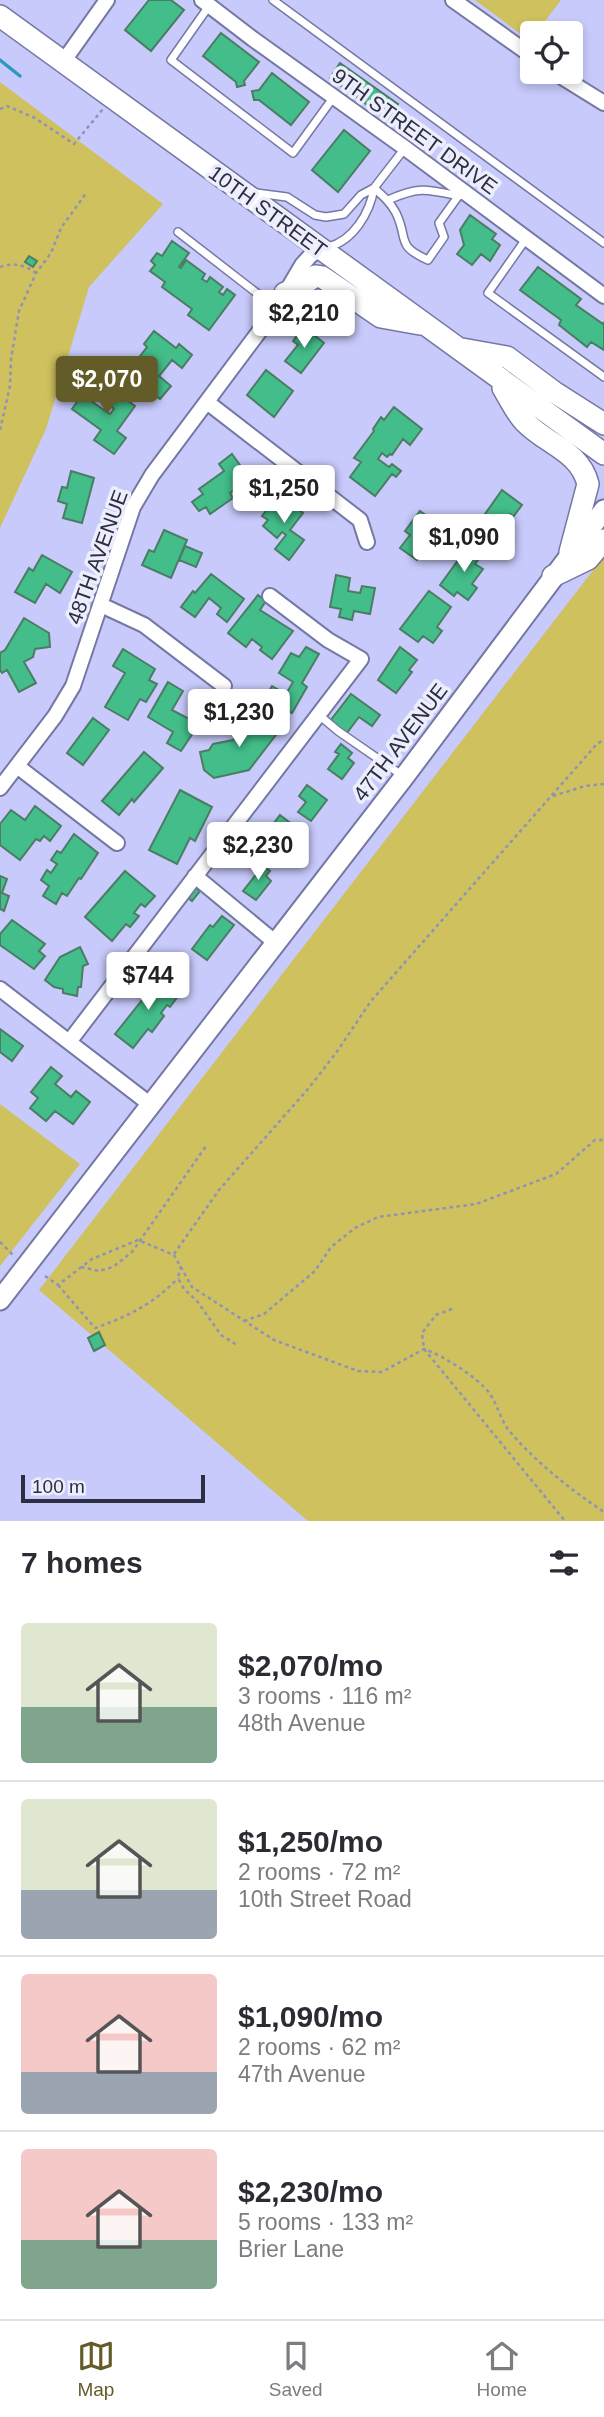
<!DOCTYPE html>
<meta charset="utf-8">
<style>
body{margin:0;font-family:Helvetica,sans-serif;background:#f2f2f3;color:#2b2b33;height:100vh;display:flex;flex-direction:column;font-size:26px;white-space:nowrap}
*{box-sizing:border-box;margin:0}
p{font-size:23px;color:#7c7c81}
.icon{flex:none;width:38px;height:38px;fill:none;stroke:currentColor;stroke-width:2;stroke-linecap:round;stroke-linejoin:round}
.map{position:relative;height:1521px;overflow:hidden}
.drawer{display:flex;flex-direction:column;background:#fff;flex:1}
.drawer>*{flex:none}
.controls{position:absolute;left:520px;top:21px;display:grid;gap:14px}
.controls a{display:grid;place-items:center;width:63px;height:63px;border-radius:7px;background:#fff;box-shadow:0 4px 10px #0003;font-size:35px}
.scale{position:absolute;left:21px;bottom:18px;width:184px;box-sizing:border-box;padding-left:7px;border:4px solid #2d2e40;border-top:0;font-size:19px;line-height:24px;white-space:nowrap;color:#2d2e40;-webkit-text-stroke:5px #edeefd;paint-order:stroke}
.price{position:absolute;translate:-50% -60px;padding:0 16px;border-radius:7px;background:#fff;color:#222;font-size:23px;line-height:46px;filter:drop-shadow(0 2px 4px #0008)}
.price::after{content:'';position:absolute;left:50%;top:42px;width:21px;height:16px;margin-left:-10px;background:inherit;clip-path:polygon(0 0,100% 0,50% 100%)}
.price.active{background:#635c29;color:#fff}
ul{padding:0;list-style:none}
li{display:flex;align-items:center;gap:21px;height:175px;padding:0 21px}
li+li{border-top:2px solid #e1e1e2}
li span{display:grid;place-items:center;flex:none;width:196px;height:140px;border-radius:7px;color:#555}
li>.icon{margin-inline-start:auto}
span .icon{width:84px;height:84px;fill:#fffc;stroke-width:1}
li b{font-size:30px}
h2{display:flex;justify-content:space-between;align-items:center;height:84px;padding:0 21px;font-size:30px}
.tabs{display:flex;justify-content:space-around;align-items:center;height:98px;border-top:2px solid #e1e1e2;background:#fff;font-size:19px;color:#7c7c81}
.tabs a{display:grid;justify-items:center;gap:4px}
.tabs .active{color:#635c29}
.map>svg:first-child{display:block}
.green{fill:#cec15e}
.lines{fill:none;stroke-linecap:round;stroke-linejoin:round}
.stream{stroke:#2f99bb;stroke-width:3.5}
.building{fill:#43bd8a;stroke:#4b7c64;stroke-width:2}
.lane-casing{stroke:#7678a4;stroke-width:10}
.street-casing{stroke:#7678a4;stroke-width:18}
.secondary-casing{stroke:#7678a4;stroke-width:23}
.primary-casing{stroke:#7678a4;stroke-width:24}
.path{stroke:#9093b8;stroke-width:2.5;stroke-dasharray:3.5 3.5;stroke-linecap:butt}
.lane{stroke:#fff;stroke-width:7}
.street{stroke:#fff;stroke-width:14}
.secondary{stroke:#fff;stroke-width:19}
.primary{stroke:#fff;stroke-width:21}
.labels{text-anchor:middle;dominant-baseline:central;stroke-width:7;stroke-linejoin:round;paint-order:stroke}
.street-label{font-size:21px;fill:#2d2e40;stroke:#edeefd}
</style>
<div class="map">
<svg width="604" height="1521" viewBox="0 0 604 1521">
<rect width="100%" height="100%" fill="#c7cafa"/>
<path class="green" d="M 475,0 L 561,0 L 536,33 L 532,33 L 530,41 Z
M 0,82 L 163,204 L 89,287 L 46,429 L 0,528 Z
M 604,556 L 604,1521 L 308,1521 L 39,1290 Z
M 0,1104 L 80,1164 L 0,1266 Z"/>
<g class="lines">
<path class="stream" d="M 0,60 L 20,76"/>
</g>
<path class="building" d="M 149,0 L 171,0 L 184,10 L 151,51 L 125,30 Z
M 221,33 L 259,62 L 244,81 L 245,85 L 237,87 L 236,82 L 203,56 Z
M 340,63 L 398,104 L 388,120 L 330,78 Z
M 272,73 L 309,102 L 291,125 L 259,100 L 254,100 L 252,91 L 259,90 Z
M 344,130 L 370,151 L 338,192 L 312,170 Z
M 470,215 L 496,234 L 492,239 L 500,245 L 490,261 L 481,254 L 472,265 L 457,254 L 464,245 L 460,230 Z
M 172,241 L 189,253 L 179,267 L 181,268 L 186,260 L 205,274 L 202,279 L 207,282 L 210,277 L 223,287 L 219,292 L 223,295 L 227,289 L 235,295 L 209,330 L 188,315 L 192,309 L 162,287 L 165,282 L 150,271 L 155,265 L 151,261 L 157,253 L 162,256 Z
M 29,256 L 37,261 L 33,267 L 25,262 Z
M 538,267 L 581,299 L 576,305 L 603,324 L 604,322 L 604,350 L 591,342 L 587,347 L 559,325 L 561,320 L 520,290 Z
M 304,327 L 324,343 L 301,373 L 285,361 L 298,345 L 293,341 Z
M 154,331 L 176,348 L 179,344 L 192,355 L 182,368 L 172,360 L 159,376 L 171,386 L 160,399 L 127,373 L 147,347 L 144,344 Z
M 266,370 L 293,391 L 274,417 L 247,395 Z
M 110,381 L 126,392 L 123,397 L 135,406 L 117,431 L 126,438 L 114,454 L 94,440 L 101,430 L 72,409 L 82,395 L 110,414 L 114,409 L 98,397 Z
M 394,407 L 422,429 L 410,445 L 403,439 L 392,455 L 390,454 L 387,457 L 382,453 L 378,459 L 389,467 L 392,464 L 401,471 L 396,477 L 392,474 L 375,496 L 350,477 L 361,462 L 354,458 L 374,431 L 373,429 L 381,417 L 384,420 Z
M 232,454 L 250,479 L 230,493 L 233,498 L 210,514 L 206,507 L 199,511 L 192,502 L 203,494 L 199,489 L 224,471 L 219,464 Z
M 71,471 L 94,478 L 82,523 L 63,518 L 67,504 L 58,501 L 62,487 L 67,488 Z
M 502,490 L 522,505 L 513,517 L 510,514 L 504,523 L 501,521 L 493,531 L 480,521 Z
M 279,494 L 303,513 L 290,530 L 304,540 L 289,560 L 275,549 L 286,535 L 282,532 L 277,538 L 263,526 L 268,520 L 262,516 Z
M 420,511 L 437,523 L 429,534 L 434,537 L 417,560 L 400,548 L 410,535 L 405,531 Z
M 164,530 L 187,540 L 171,578 L 142,565 L 149,550 L 154,552 Z
M 470,544 L 483,553 L 475,564 L 483,569 L 472,584 L 477,588 L 468,600 L 457,592 L 454,596 L 440,585 Z
M 185,546 L 202,553 L 196,567 L 179,560 Z
M 42,555 L 72,572 L 60,593 L 46,584 L 35,603 L 15,592 L 29,568 L 33,571 Z
M 211,574 L 244,599 L 227,622 L 217,614 L 221,608 L 209,598 L 195,617 L 181,607 L 193,591 L 195,593 Z
M 336,575 L 350,578 L 348,591 L 360,593 L 362,586 L 375,588 L 370,614 L 354,611 L 352,620 L 339,617 L 341,609 L 330,607 Z
M 429,591 L 451,607 L 437,627 L 442,631 L 433,643 L 423,636 L 418,642 L 400,629 Z
M 258,595 L 266,601 L 260,610 L 293,631 L 272,659 L 260,650 L 262,647 L 252,639 L 246,647 L 228,633 Z
M 24,618 L 49,633 L 50,647 L 35,649 L 33,657 L 24,662 L 36,683 L 19,692 L 7,670 L 2,673 L 0,670 L 0,653 L 5,650 Z
M 306,647 L 319,654 L 302,683 L 307,687 L 292,713 L 287,710 L 282,719 L 260,705 L 272,686 L 286,694 L 293,682 L 279,673 L 291,653 L 299,657 Z
M 400,647 L 417,660 L 409,670 L 412,672 L 396,693 L 378,680 Z
M 123,649 L 155,669 L 149,680 L 157,684 L 146,702 L 140,699 L 128,720 L 105,707 L 125,673 L 113,666 Z
M 168,682 L 183,691 L 172,710 L 199,724 L 181,751 L 167,743 L 173,732 L 148,717 Z
M 351,694 L 380,715 L 372,726 L 359,717 L 346,734 L 330,721 Z
M 254,712 L 279,731 L 249,770 L 214,778 L 204,770 L 200,752 L 209,750 L 213,744 L 233,740 Z
M 93,718 L 109,730 L 83,765 L 67,753 Z
M 341,744 L 352,753 L 348,758 L 354,763 L 342,779 L 328,769 L 339,754 L 335,752 Z
M 144,752 L 163,768 L 134,802 L 132,799 L 119,815 L 102,801 Z
M 307,785 L 327,800 L 311,821 L 298,812 L 306,802 L 299,796 Z
M 180,790 L 212,807 L 195,841 L 190,838 L 177,864 L 149,850 Z
M 35,806 L 61,826 L 50,841 L 44,836 L 40,841 L 36,839 L 20,860 L 0,845 L 0,824 L 11,810 L 25,820 Z
M 280,815 L 302,832 L 289,850 L 278,842 L 271,851 L 259,843 Z
M 74,834 L 98,853 L 81,879 L 79,878 L 67,896 L 62,893 L 56,904 L 43,896 L 49,886 L 41,880 L 47,870 L 51,873 L 57,864 L 51,860 L 57,851 L 61,853 Z
M 258,862 L 270,871 L 266,876 L 271,881 L 256,900 L 243,891 L 258,872 L 253,869 Z
M 125,871 L 155,896 L 145,907 L 141,904 L 134,913 L 139,916 L 130,927 L 126,924 L 112,941 L 85,917 Z
M 0,876 L 7,879 L 2,893 L 9,896 L 4,911 L 0,909 Z
M 193,886 L 200,891 L 192,901 L 186,896 Z
M 222,916 L 234,925 L 207,960 L 192,949 L 210,925 L 213,927 Z
M 12,920 L 45,944 L 39,951 L 45,956 L 34,969 L 0,945 L 0,934 Z
M 80,947 L 88,964 L 83,966 L 81,987 L 78,987 L 77,996 L 63,993 L 63,989 L 54,987 L 45,980 L 60,957 Z
M 160,976 L 181,992 L 170,1007 L 167,1005 L 161,1013 L 164,1016 L 152,1032 L 148,1029 L 133,1048 L 115,1034 L 143,999 L 146,1002 L 153,993 L 149,989 Z
M 0,1029 L 23,1046 L 12,1061 L 0,1052 Z
M 51,1067 L 62,1076 L 55,1084 L 71,1097 L 76,1091 L 90,1102 L 73,1124 L 55,1111 L 46,1121 L 30,1108 L 38,1098 L 31,1092 Z
M 99,1332 L 105,1345 L 94,1351 L 88,1338 Z"/>
<g class="lines">
<defs>
<path id="lane" d="M 273,0 L 604,243
M 209,6 L 171,60 L 293,153 L 333,98
M 374,188 C 383,196 391,203 396,213 C 409,240 395,245 428,260 L 444,237 L 439,223 L 462,191
M 256,193 L 287,197 L 315,215 L 326,217 L 344,214 L 361,195 L 374,188 L 405,148
M 388,200 C 419,186 427,189 459,196
M 178,232 L 276,308
M 526,239 L 488,293 L 604,377
M 328,247 C 353,241 370,213 374,188
M 319,715 L 338,731 L 403,776"/>
<path id="street" d="M 202,0 L 253,39 L 405,148 L 604,296
M 453,0 L 532,56
M 63,62 L 107,0
M 554,72 L 604,103
M 207,402 L 360,520 L 367,542
M 101,605 L 144,625 L 224,686
M 17,766 L 117,843
M 0,788 L 55,716 L 73,686 L 133,507 L 152,475 L 276,309 L 302,265 L 311,255 L 321,249
M 195,876 L 276,943
M 0,989 L 151,1105
M 69,1042 L 361,659 L 328,640 L 270,596"/>
<path id="secondary" d="M 0,1300 L 404,777 L 604,510"/>
<path id="primary" d="M 0,16 L 604,454
M 285,293 L 298,289 L 315,276 L 322,277 L 381,317 L 420,324
M 462,349 L 507,357 L 554,392 L 604,424
M 503,388 C 510,399 516,413 525,422 C 546,444 580,451 588,484 L 570,552
M 553,576 L 588,559 L 604,540"/>
</defs>
<use href="#lane" class="lane-casing"/>
<use href="#street" class="street-casing"/>
<use href="#secondary" class="secondary-casing"/>
<use href="#primary" class="primary-casing"/>
<path class="path" d="M 0,109 L 7,106 L 35,118 L 74,144 L 103,109
M 0,267 C 13,262 25,265 36,273
M 0,430 L 10,386 L 11,359 L 19,311 L 36,273 L 51,253 L 61,228 L 87,192
M 553,796 L 585,786 L 604,784
M 0,1242 L 13,1255
M 174,1254 L 219,1190 L 308,1089 L 336,1053 L 371,1001 L 596,745 L 604,739
M 181,1266 L 178,1278 L 184,1289 L 197,1301 L 221,1335 L 237,1345
M 81,1267 L 99,1271 L 113,1267 L 132,1252 L 206,1146
M 45,1276 L 58,1285 L 92,1259 L 138,1240 L 174,1255 L 192,1287 L 274,1340 L 358,1371 L 382,1372 L 424,1349 C 442,1355 479,1378 490,1394 C 498,1406 501,1421 510,1432 C 538,1464 570,1489 604,1512
M 58,1285 L 95,1328 C 127,1317 155,1303 178,1278
M 452,1309 L 436,1315 L 422,1333 L 424,1349 L 565,1521
M 244,1321 L 264,1314 L 315,1271 L 331,1247 L 355,1228 L 378,1217 L 476,1204 L 556,1174 L 595,1140 L 604,1140"/>
<use href="#lane" class="lane"/>
<use href="#street" class="street"/>
<use href="#secondary" class="secondary"/>
<use href="#primary" class="primary"/>
</g>
<g class="labels">
<g class="street-label">
<text transform="translate(415 131) rotate(36)">9TH STREET DRIVE</text>
<text transform="translate(268 211) rotate(36)">10TH STREET</text>
<text transform="translate(97 557) rotate(-70)">48TH AVENUE</text>
<text transform="translate(400 742) rotate(-53)">47TH AVENUE</text>
</g>
</g>
</svg>
<div class="controls">
<a><svg class="icon" aria-label="locate" viewBox="0 0 24 24"><circle cx="12" cy="12" r="6"/><path d="M12 2v4M12 18v4M2 12h4M18 12h4"/></svg></a>
</div>
<div class="scale">100 m</div>
<b class="price" style="left:304px;top:350px">$2,210</b>
<b class="price active" style="left:107px;top:416px">$2,070</b>
<b class="price" style="left:284px;top:525px">$1,250</b>
<b class="price" style="left:464px;top:574px">$1,090</b>
<b class="price" style="left:239px;top:749px">$1,230</b>
<b class="price" style="left:258px;top:882px">$2,230</b>
<b class="price" style="left:148px;top:1012px">$744</b>
</div>
<section class="drawer">
<h2>7 homes<svg class="icon" aria-label="filters" viewBox="0 0 24 24"><path d="M4 7h16M4 17h16"/><circle cx="9" cy="7" r="2"/><circle cx="15" cy="17" r="2"/></svg></h2>
<ul>
<li><span style="background:linear-gradient(#dfe7d0 60%,#7fa58c 0)"><svg class="icon" aria-label="home" viewBox="0 0 24 24"><path d="M3 11l9-7 9 7M6 9v11h12V9"/></svg></span><div><b>$2,070/mo</b><p>3 rooms · 116 m²</p><p>48th Avenue</p></div></li>
<li><span style="background:linear-gradient(#dfe7d0 65%,#9aa5b1 0)"><svg class="icon" aria-label="home" viewBox="0 0 24 24"><path d="M3 11l9-7 9 7M6 9v11h12V9"/></svg></span><div><b>$1,250/mo</b><p>2 rooms · 72 m²</p><p>10th Street Road</p></div></li>
<li><span style="background:linear-gradient(#f6c9c9 70%,#9aa5b1 0)"><svg class="icon" aria-label="home" viewBox="0 0 24 24"><path d="M3 11l9-7 9 7M6 9v11h12V9"/></svg></span><div><b>$1,090/mo</b><p>2 rooms · 62 m²</p><p>47th Avenue</p></div></li>
<li><span style="background:linear-gradient(#f6c9c9 65%,#7fa58c 0)"><svg class="icon" aria-label="home" viewBox="0 0 24 24"><path d="M3 11l9-7 9 7M6 9v11h12V9"/></svg></span><div><b>$2,230/mo</b><p>5 rooms · 133 m²</p><p>Brier Lane</p></div></li>
</ul>
</section>
<nav class="tabs">
<a class="active"><svg class="icon" aria-label="map" viewBox="0 0 24 24"><path d="M3 6l6-2 6 2 6-2v14l-6 2-6-2-6 2zM9 4v14M15 6v14"/></svg>Map</a>
<a><svg class="icon" aria-label="saved" viewBox="0 0 24 24"><path d="M7 4h10v16l-5-4-5 4z"/></svg>Saved</a>
<a><svg class="icon" aria-label="home" viewBox="0 0 24 24"><path d="M3 11l9-7 9 7M6 9v11h12V9"/></svg>Home</a>
</nav>
